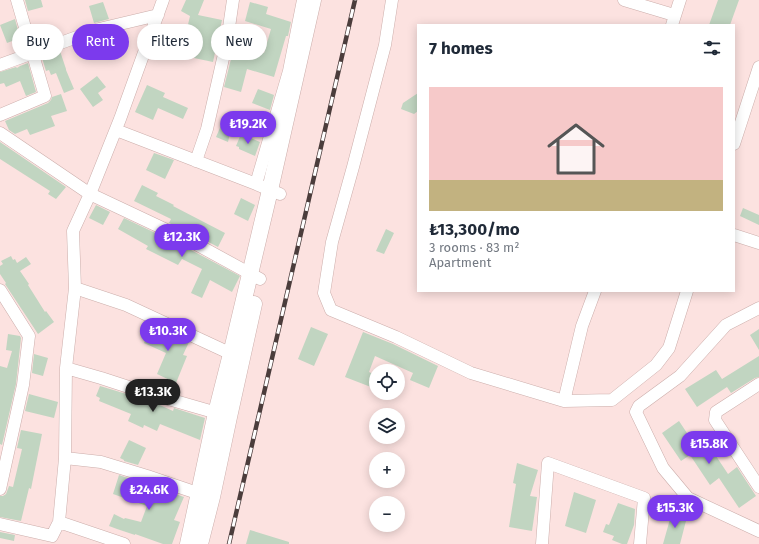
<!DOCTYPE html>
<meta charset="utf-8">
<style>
body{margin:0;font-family:"Fira Sans",sans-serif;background:#f6f6f7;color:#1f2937;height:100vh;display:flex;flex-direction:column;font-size:15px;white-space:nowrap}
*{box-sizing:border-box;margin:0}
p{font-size:13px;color:#747a83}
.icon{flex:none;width:22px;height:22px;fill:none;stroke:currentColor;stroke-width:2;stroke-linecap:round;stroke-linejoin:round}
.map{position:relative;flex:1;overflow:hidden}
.sheet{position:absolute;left:417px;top:24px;width:318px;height:268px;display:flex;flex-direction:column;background:#fff;border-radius:0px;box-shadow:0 2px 10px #0003}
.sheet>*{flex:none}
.guide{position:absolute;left:12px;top:24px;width:345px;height:36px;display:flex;gap:8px}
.buttons{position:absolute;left:369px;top:364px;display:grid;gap:8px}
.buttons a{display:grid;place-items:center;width:36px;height:36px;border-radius:50%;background:#fff;box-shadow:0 2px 10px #0003;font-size:20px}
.price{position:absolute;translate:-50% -34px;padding:0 9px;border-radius:14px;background:#7c3aed;color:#fff;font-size:13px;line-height:26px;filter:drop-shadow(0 1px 2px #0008)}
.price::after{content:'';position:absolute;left:50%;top:24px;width:12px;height:9px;margin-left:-6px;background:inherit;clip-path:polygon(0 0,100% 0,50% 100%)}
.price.on{background:#222;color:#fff}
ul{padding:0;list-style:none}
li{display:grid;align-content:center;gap:8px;height:212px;padding:0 12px}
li+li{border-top:1px solid #e0e1e3}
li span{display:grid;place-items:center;height:124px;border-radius:0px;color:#555}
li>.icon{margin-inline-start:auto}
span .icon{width:72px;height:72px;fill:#fffc;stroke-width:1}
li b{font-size:17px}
h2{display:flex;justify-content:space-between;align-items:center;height:48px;padding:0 12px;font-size:17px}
.chip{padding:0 14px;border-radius:18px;background:#fff;box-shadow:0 2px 10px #0003;font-size:14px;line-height:36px}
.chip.on{background:#7c3aed;color:#fff}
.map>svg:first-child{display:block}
.building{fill:#c1d5c1}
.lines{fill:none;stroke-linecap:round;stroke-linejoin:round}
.street-casing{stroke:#ccaeab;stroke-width:13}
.secondary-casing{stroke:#ccaeab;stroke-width:17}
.street{stroke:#fff;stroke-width:12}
.secondary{stroke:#fff;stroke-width:16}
.rail-casing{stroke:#4b3d3c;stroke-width:4.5}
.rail{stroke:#fff;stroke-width:3;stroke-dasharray:9;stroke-linecap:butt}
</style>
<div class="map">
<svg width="759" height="544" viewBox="0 0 759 544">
<rect width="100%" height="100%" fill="#fce2e0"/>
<path class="building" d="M 25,0 L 41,0 L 43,7 L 28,11 Z
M 186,0 L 204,0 L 198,15 L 222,20 L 213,62 L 194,58 L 197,48 L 188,46 L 190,34 L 186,33 L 190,16 L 181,11 Z
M 718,0 L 739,0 L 730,25 L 709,25 Z
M 103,2 L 109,19 L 94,23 L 89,6 Z
M 250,2 L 268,7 L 266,14 L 291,22 L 288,36 L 286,36 L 274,77 L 247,69 L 241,92 L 224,87 L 235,43 L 264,53 L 271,29 L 245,21 Z
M 15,19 L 20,38 L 7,43 L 0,25 Z
M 50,25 L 55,37 L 37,43 L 34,31 Z
M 94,39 L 98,50 L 81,56 L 76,45 Z
M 60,51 L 66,69 L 66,70 L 74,89 L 64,93 L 56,73 L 51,75 L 49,70 L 46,71 L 42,58 Z
M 28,63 L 36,92 L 26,96 L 20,81 L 6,87 L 4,83 L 0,84 L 0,72 L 16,67 L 17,68 L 20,66 Z
M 97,76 L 106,87 L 98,93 L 103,100 L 93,107 L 80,89 Z
M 147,85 L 165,93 L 163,97 L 188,108 L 183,119 L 158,108 L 153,120 L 135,112 Z
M 258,89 L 274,95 L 270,110 L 252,103 Z
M 418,93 L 418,111 L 414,114 L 401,109 L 403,103 Z
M 61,94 L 67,111 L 51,116 L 55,126 L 30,135 L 27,129 L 15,134 L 9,130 L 5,121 L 48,103 L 51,100 L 52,97 Z
M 223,121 L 232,125 L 228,142 L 216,137 Z
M 241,134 L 260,142 L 255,156 L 239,149 L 239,147 L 236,146 Z
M 0,142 L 66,187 L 56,199 L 48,194 L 50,191 L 0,159 Z
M 154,153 L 174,160 L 165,179 L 146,170 Z
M 142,185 L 158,193 L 156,196 L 174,205 L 173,206 L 225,233 L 218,247 L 197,236 L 169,223 L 171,219 L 134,201 Z
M 241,198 L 255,205 L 248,221 L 234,214 Z
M 96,205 L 110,212 L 103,225 L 89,218 Z
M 743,208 L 759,215 L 759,225 L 740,216 Z
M 124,218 L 191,250 L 240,276 L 232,292 L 210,280 L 202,298 L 191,293 L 202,269 L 182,259 L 178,265 L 146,249 L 148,246 L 118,229 Z
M 386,229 L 394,233 L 384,254 L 376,251 Z
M 11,256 L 13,260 L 15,259 L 17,263 L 26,257 L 31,264 L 20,271 L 29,284 L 28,285 L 45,312 L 46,311 L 54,322 L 38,334 L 5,284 L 6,283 L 0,274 L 0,266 L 3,264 L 1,261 Z
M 152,325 L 189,342 L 183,355 L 187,356 L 176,383 L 157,374 L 166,353 L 144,343 Z
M 311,327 L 328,334 L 314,366 L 298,359 Z
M 759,329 L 759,350 L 750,335 Z
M 363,332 L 393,344 L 438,366 L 429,388 L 410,380 L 413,373 L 375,356 L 369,372 L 376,375 L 376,389 L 345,377 Z
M 8,334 L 20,336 L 21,338 L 16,384 L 2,445 L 0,444 L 0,366 L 7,368 L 12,351 L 6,350 Z
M 34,354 L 48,358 L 43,376 L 32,373 Z
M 759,356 L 759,377 L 755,378 L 731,393 L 727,387 L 697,407 L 685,389 L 716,370 L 722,379 Z
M 100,386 L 153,402 L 173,411 L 174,408 L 205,418 L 200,440 L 160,424 L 157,431 L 144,425 L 143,428 L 128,421 L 131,414 L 99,401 L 100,398 L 96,396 Z
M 29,394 L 58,402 L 54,418 L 25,411 Z
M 679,421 L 699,451 L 708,444 L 728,474 L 737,467 L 756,496 L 739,508 L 719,478 L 710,485 L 690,455 L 681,461 L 662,433 Z
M 21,430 L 42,434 L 31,489 L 29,488 L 21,521 L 0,517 L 0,496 L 3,496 L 6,494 L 9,486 L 13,487 L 22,449 L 17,448 Z
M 129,440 L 146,448 L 138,465 L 124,461 L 124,460 L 120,458 Z
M 517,463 L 538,470 L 530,496 L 537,497 L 532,531 L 509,527 L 516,484 L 513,483 Z
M 119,475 L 184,497 L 174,520 L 180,522 L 172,544 L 163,544 L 135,534 L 135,535 L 117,529 L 109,526 L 114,514 L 124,519 L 125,518 L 141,522 L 147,506 L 113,494 Z
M 574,492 L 596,500 L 586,533 L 565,526 Z
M 618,503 L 635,509 L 634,525 L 627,544 L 622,544 L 612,540 L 614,536 L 603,532 L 606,524 L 609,525 Z
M 672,512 L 687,517 L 680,544 L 663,544 Z
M 250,530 L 289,542 L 289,544 L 246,544 Z
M 0,532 L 15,535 L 14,541 L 0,538 Z"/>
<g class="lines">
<defs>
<path id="street" d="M 392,0 L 385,45 L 353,167 L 332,242 L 324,293 L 331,310 L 396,337 L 471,373 L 564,401 L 582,326 L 595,291
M 624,0 L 674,15
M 672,25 L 680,0
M 0,65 L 99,29 L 158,15
M 0,115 L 45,96 L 17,0
M 116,130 L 256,184 L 280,194
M 0,133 L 90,194 L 194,243 L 260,279
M 734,144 L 759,67
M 196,161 L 207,129 L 227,41 L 233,0
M 256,184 L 289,71 L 303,0
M 734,235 L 759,243
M 75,288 L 126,305 L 238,357
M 0,290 L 29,336 L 23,385 L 0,489
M 759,308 L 726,325 L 680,376 L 639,406 L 636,412 L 663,468 L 688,498 L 759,531
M 66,368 L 101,378 L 144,392 L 224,415
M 759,384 L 716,412 L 715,420 L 759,487
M 564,401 L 612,400 L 656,365 L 669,348 L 687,291
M 65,458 L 101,462 L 147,476 L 206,496
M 0,524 L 52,536 L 59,522
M 124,544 L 59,522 L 65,458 L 66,368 L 75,288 L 73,231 L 90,194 L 120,119 L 163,0
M 542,544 L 548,463 L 644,498 L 640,544"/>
<path id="secondary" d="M 188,544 L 216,413 L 231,354 L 270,190 L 313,0
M 200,544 L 212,497 L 229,417 L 254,304"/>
</defs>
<use href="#street" class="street-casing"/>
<use href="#secondary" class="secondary-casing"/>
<use href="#street" class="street"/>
<use href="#secondary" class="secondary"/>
<defs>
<path id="rail" d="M 229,544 L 355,0"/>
</defs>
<use href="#rail" class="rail-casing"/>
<use href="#rail" class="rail"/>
</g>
</svg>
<div class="buttons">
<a><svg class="icon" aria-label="locate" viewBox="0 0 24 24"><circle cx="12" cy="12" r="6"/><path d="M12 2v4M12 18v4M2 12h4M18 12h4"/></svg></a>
<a><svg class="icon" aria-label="layers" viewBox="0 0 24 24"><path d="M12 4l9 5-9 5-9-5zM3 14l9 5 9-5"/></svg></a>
<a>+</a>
<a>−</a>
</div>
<b class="price" style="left:248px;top:145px">₺19.2K</b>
<b class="price" style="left:182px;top:258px">₺12.3K</b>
<b class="price" style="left:168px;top:352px">₺10.3K</b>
<b class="price on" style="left:153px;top:413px">₺13.3K</b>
<b class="price" style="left:709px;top:465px">₺15.8K</b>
<b class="price" style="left:149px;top:511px">₺24.6K</b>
<b class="price" style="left:675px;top:529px">₺15.3K</b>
<div class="guide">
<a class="chip">Buy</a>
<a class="chip on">Rent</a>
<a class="chip">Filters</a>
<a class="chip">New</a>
</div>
<section class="sheet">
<h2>7 homes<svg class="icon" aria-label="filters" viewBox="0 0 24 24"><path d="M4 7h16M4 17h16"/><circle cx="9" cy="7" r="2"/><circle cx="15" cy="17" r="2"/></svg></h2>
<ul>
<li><span style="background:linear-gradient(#f6c9c9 75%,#c2b280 0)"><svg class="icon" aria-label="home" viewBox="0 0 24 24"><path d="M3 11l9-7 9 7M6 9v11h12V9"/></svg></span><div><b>₺13,300/mo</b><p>3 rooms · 83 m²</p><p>Apartment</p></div></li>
</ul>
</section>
</div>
